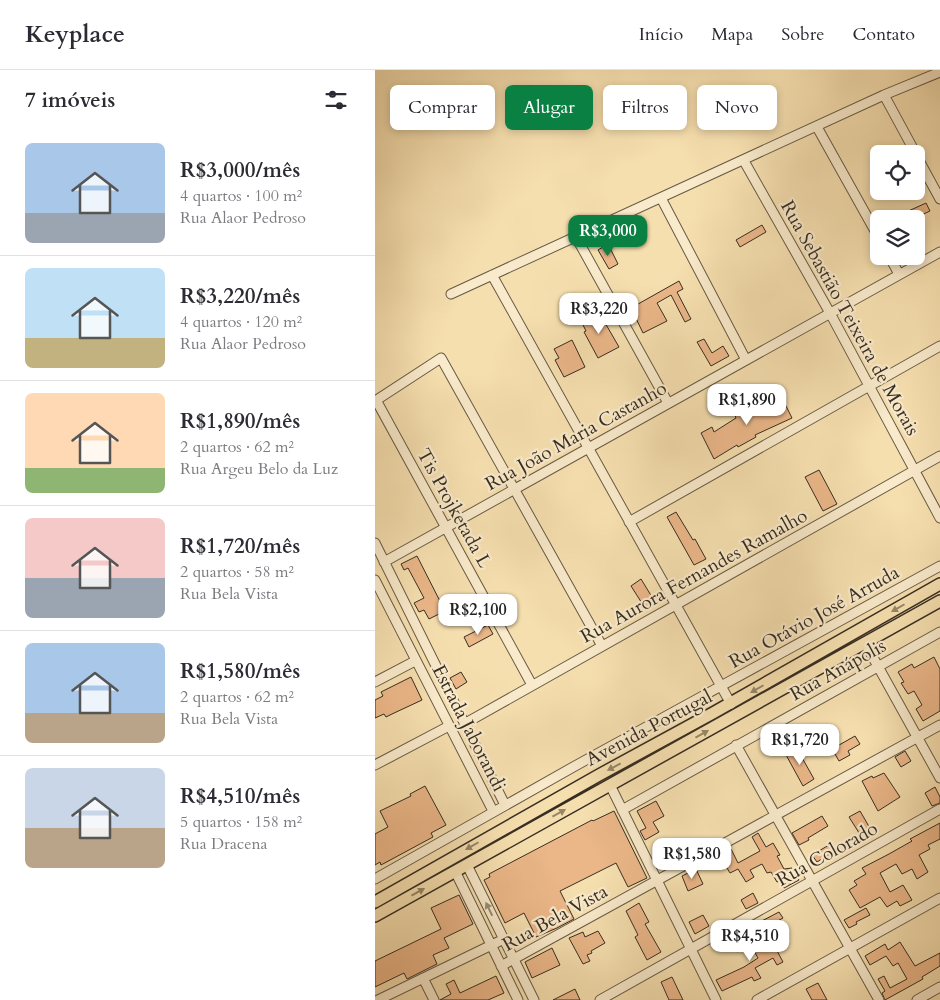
<!DOCTYPE html>
<html lang="pt">
<meta charset="utf-8">
<style>
body{margin:0;font-family:Cardo,serif;background:#f2f2f3;color:#2b2b33;height:100vh;display:flex;flex-direction:column;font-size:19px;white-space:nowrap}
*{box-sizing:border-box;margin:0}
p{font-size:16px;color:#7c7c81}
.icon{flex:none;width:28px;height:28px;fill:none;stroke:currentColor;stroke-width:2;stroke-linecap:round;stroke-linejoin:round}
.map{position:relative;flex:1;overflow:hidden}
.drawer{display:flex;flex-direction:column;background:#fff;width:375px}
.drawer>*{flex:none}
.top-card{position:absolute;left:15px;top:15px;width:475px;height:45px;display:flex;gap:10px}
.buttons{position:absolute;left:495px;top:75px;display:grid;gap:10px}
.buttons a{display:grid;place-items:center;width:55px;height:55px;border-radius:8px;background:#fff;box-shadow:0 2px 8px #0003;font-size:25px}
.price{position:absolute;translate:-50% -42px;padding:0 11px;border-radius:10px;background:#fff;color:#222;font-size:16px;line-height:32px;filter:drop-shadow(0 1px 2px #0008)}
.price::after{content:'';position:absolute;left:50%;top:30px;width:15px;height:11px;margin-left:-8px;background:inherit;clip-path:polygon(0 0,100% 0,50% 100%)}
.price.selected{background:#0b8043;color:#fff}
ul{padding:0;list-style:none}
li{display:flex;align-items:center;gap:15px;height:125px;padding:0 25px}
li+li{border-top:1px solid #e1e1e2}
li span{display:grid;place-items:center;flex:none;width:140px;height:100px;border-radius:8px;color:#555}
li>.icon{margin-inline-start:auto}
span .icon{width:60px;height:60px;fill:#fffc;stroke-width:1}
li b{font-size:21px}
h2{display:flex;justify-content:space-between;align-items:center;height:60px;padding:0 25px;font-size:21px}
.chip{padding:0 18px;border-radius:8px;background:#fff;box-shadow:0 2px 8px #0003;font-size:18px;line-height:45px}
.chip.selected{background:#0b8043;color:#fff}
header{display:flex;align-items:center;gap:30px;box-sizing:border-box;height:70px;padding:0 25px;background:#fff;border-bottom:1px solid #e1e1e2}
header strong{font-size:24px}
nav{display:flex;gap:28px;margin-inline-start:auto;font-size:18px}
main{display:flex;flex:1;min-height:0}
.map>svg:first-child{display:block}
.building{fill:#ebb789;stroke:#362d22}
.lines{fill:none;stroke-linecap:round;stroke-linejoin:round}
.minor-casing{stroke:#665a45;stroke-width:11}
.major-casing{stroke:#362d22;stroke-width:14}
.minor{stroke:#f9eacb;stroke-width:9}
.major{stroke:#f6dfaf;stroke-width:11}
.oneway{fill:#968668}
.oneway2{fill:#988c76}
.labels{text-anchor:middle;dominant-baseline:central;stroke-width:4.5;stroke-linejoin:round;paint-order:stroke}
.street-label{font-size:19px;fill:#362d22;stroke:#f9eacb}
</style>
<header>
<strong>Keyplace</strong>
<nav><a>Início</a><a>Mapa</a><a>Sobre</a><a>Contato</a></nav>
</header>
<main>
<section class="drawer">
<h2>7 imóveis<svg class="icon" aria-label="filters" viewBox="0 0 24 24"><path d="M4 7h16M4 17h16"/><circle cx="9" cy="7" r="2"/><circle cx="15" cy="17" r="2"/></svg></h2>
<ul>
<li><span style="background:linear-gradient(#a9c7e8 70%,#9aa5b1 0)"><svg class="icon" aria-label="home" viewBox="0 0 24 24"><path d="M3 11l9-7 9 7M6 9v11h12V9"/></svg></span><div><b>R$3,000/mês</b><p>4 quartos · 100 m²</p><p>Rua Alaor Pedroso</p></div></li>
<li><span style="background:linear-gradient(#bfe0f5 70%,#c2b280 0)"><svg class="icon" aria-label="home" viewBox="0 0 24 24"><path d="M3 11l9-7 9 7M6 9v11h12V9"/></svg></span><div><b>R$3,220/mês</b><p>4 quartos · 120 m²</p><p>Rua Alaor Pedroso</p></div></li>
<li><span style="background:linear-gradient(#ffd9b3 75%,#8fb573 0)"><svg class="icon" aria-label="home" viewBox="0 0 24 24"><path d="M3 11l9-7 9 7M6 9v11h12V9"/></svg></span><div><b>R$1,890/mês</b><p>2 quartos · 62 m²</p><p>Rua Argeu Belo da Luz</p></div></li>
<li><span style="background:linear-gradient(#f6c9c9 60%,#9aa5b1 0)"><svg class="icon" aria-label="home" viewBox="0 0 24 24"><path d="M3 11l9-7 9 7M6 9v11h12V9"/></svg></span><div><b>R$1,720/mês</b><p>2 quartos · 58 m²</p><p>Rua Bela Vista</p></div></li>
<li><span style="background:linear-gradient(#a9c7e8 70%,#b9a48a 0)"><svg class="icon" aria-label="home" viewBox="0 0 24 24"><path d="M3 11l9-7 9 7M6 9v11h12V9"/></svg></span><div><b>R$1,580/mês</b><p>2 quartos · 62 m²</p><p>Rua Bela Vista</p></div></li>
<li><span style="background:linear-gradient(#c9d6e8 60%,#b9a48a 0)"><svg class="icon" aria-label="home" viewBox="0 0 24 24"><path d="M3 11l9-7 9 7M6 9v11h12V9"/></svg></span><div><b>R$4,510/mês</b><p>5 quartos · 158 m²</p><p>Rua Dracena</p></div></li>
</ul>
</section>
<div class="map">
<svg width="565" height="930" viewBox="0 0 565 930">
<rect width="100%" height="100%" fill="#f6dfaf"/>
<filter id="stains"><feTurbulence type="fractalNoise" baseFrequency=".004" numOctaves="4"/><feColorMatrix values="0 0 0 0 .2 0 0 0 0 .09 0 0 0 0 .02 0 0 0 .5 -.17"/></filter>
<radialGradient id="worn" r=".72"><stop offset=".6" stop-color="#630" stop-opacity="0"/><stop offset="1" stop-color="#630" stop-opacity=".3"/></radialGradient>
<path class="building" d="M 551,133 L 555,141 L 538,149 L 532,149 L 529,143 Z
M 387,155 L 391,162 L 365,177 L 361,170 Z
M 233,174 L 243,194 L 234,199 L 223,180 Z
M 304,211 L 308,219 L 302,222 L 316,249 L 310,252 L 296,225 L 282,233 L 292,251 L 268,263 L 256,238 Z
M 226,242 L 229,251 L 244,277 L 223,288 L 209,262 L 211,261 L 206,251 Z
M 329,269 L 337,283 L 348,276 L 354,286 L 336,296 L 322,272 Z
M 197,270 L 210,297 L 189,307 L 180,290 L 184,288 L 179,279 Z
M 404,322 L 417,348 L 380,365 L 381,367 L 363,377 L 362,375 L 339,389 L 326,363 L 337,357 L 339,362 L 361,348 L 360,345 L 367,341 L 369,343 L 384,336 L 396,329 L 395,326 Z
M 444,400 L 462,434 L 448,441 L 430,407 Z
M 301,442 L 318,470 L 320,469 L 331,489 L 319,495 L 292,447 Z
M 42,486 L 70,541 L 54,549 L 49,540 L 44,542 L 39,533 L 49,528 L 33,498 L 29,500 L 26,494 Z
M 266,509 L 280,532 L 270,538 L 256,516 Z
M 113,555 L 118,564 L 94,577 L 89,567 Z
M 559,587 L 565,599 L 565,641 L 548,651 L 541,639 L 547,635 L 539,621 L 533,624 L 526,613 L 529,612 L 523,602 L 537,594 L 539,598 Z
M 86,602 L 92,612 L 81,619 L 75,608 Z
M 36,607 L 47,630 L 17,644 L 11,647 L 9,644 L 0,648 L 0,630 L 8,626 L 6,622 Z
M 480,666 L 485,674 L 473,681 L 475,685 L 464,691 L 457,679 Z
M 421,677 L 439,709 L 428,716 L 410,683 Z
M 530,681 L 536,691 L 526,697 L 520,687 Z
M 509,703 L 525,727 L 503,741 L 487,711 L 497,706 L 498,708 Z
M 50,716 L 71,755 L 56,763 L 58,767 L 6,795 L 5,792 L 0,795 L 0,764 L 13,757 L 5,741 L 36,726 L 35,724 Z
M 560,717 L 565,727 L 565,733 L 557,736 L 550,723 Z
M 281,731 L 289,746 L 278,752 L 284,762 L 270,770 L 265,761 L 271,758 L 262,741 Z
M 239,741 L 272,808 L 253,817 L 241,793 L 185,821 L 199,849 L 182,858 L 161,867 L 149,843 L 130,853 L 109,810 L 115,807 L 114,804 L 217,750 L 218,751 Z
M 485,741 L 496,760 L 486,766 L 474,747 Z
M 447,746 L 453,756 L 433,768 L 434,770 L 424,775 L 417,763 Z
M 565,753 L 565,769 L 553,775 L 555,779 L 544,785 L 553,802 L 542,809 L 537,799 L 527,804 L 521,794 L 505,803 L 515,822 L 528,815 L 537,830 L 525,836 L 522,831 L 512,837 L 505,827 L 485,838 L 474,820 L 482,815 L 479,811 L 491,804 L 487,798 L 514,784 L 537,771 L 535,769 Z
M 383,763 L 391,777 L 398,773 L 405,785 L 402,786 L 409,799 L 417,798 L 424,810 L 409,818 L 405,811 L 402,812 L 396,802 L 392,803 L 387,794 L 375,800 L 379,807 L 371,812 L 363,799 L 355,803 L 344,785 L 356,779 L 363,793 L 385,781 L 377,767 Z
M 454,775 L 458,782 L 442,792 L 437,785 Z
M 321,799 L 328,814 L 313,821 L 307,806 Z
M 378,823 L 383,833 L 371,839 L 366,830 Z
M 84,825 L 98,854 L 69,868 L 74,878 L 58,885 L 62,894 L 32,909 L 29,903 L 0,917 L 0,891 L 66,859 L 56,838 Z
M 264,833 L 274,852 L 270,854 L 286,882 L 272,890 L 260,867 L 263,865 L 251,841 Z
M 491,838 L 495,845 L 481,852 L 482,854 L 474,858 L 469,850 Z
M 404,842 L 408,848 L 382,862 L 379,857 L 382,855 L 381,854 Z
M 328,845 L 334,856 L 320,864 L 314,852 Z
M 223,861 L 230,873 L 216,881 L 217,883 L 212,885 L 215,891 L 208,894 L 194,868 L 208,862 L 210,867 Z
M 383,862 L 394,881 L 400,877 L 408,892 L 402,895 L 398,888 L 380,898 L 386,908 L 379,911 L 377,907 L 347,921 L 341,910 L 369,897 L 383,888 L 375,874 L 362,882 L 359,875 Z
M 525,872 L 540,896 L 565,883 L 565,896 L 547,907 L 548,909 L 510,930 L 507,923 L 510,921 L 503,909 L 509,906 L 515,918 L 532,909 L 523,893 L 518,896 L 511,886 L 495,895 L 490,886 L 510,874 L 513,880 Z
M 177,878 L 185,895 L 157,908 L 150,892 Z
M 121,906 L 129,923 L 113,930 L 65,930 L 76,924 L 71,914 L 79,910 L 85,923 Z
M 297,907 L 308,930 L 294,930 L 286,912 Z
M 443,913 L 452,930 L 437,930 L 431,919 Z
M 200,919 L 205,930 L 178,930 Z"/>
<g class="lines">
<defs>
<path id="minor" d="M 509,25 L 541,84
M 442,57 L 504,168
M 541,85 L 565,129
M 369,91 L 455,243 L 565,448
M 286,128 L 371,290
M 201,167 L 293,333
M 514,186 L 524,204
M 117,205 L 356,634
M 76,224 L 509,25 L 565,2
M 1,330 L 157,615
M 0,331 L 66,288 L 227,576
M 254,452 L 565,276
M 0,473 L 130,735
M 9,492 L 565,182
M 0,510 L 118,741
M 490,573 L 565,708
M 0,612 L 40,591
M 89,654 L 565,386
M 361,675 L 504,930
M 0,695 L 74,656
M 235,715 L 341,930
M 247,740 L 565,562
M 92,795 L 159,930
M 80,801 L 143,930
M 0,809 L 200,696 L 565,496
M 126,896 L 565,655
M 48,908 L 59,930
M 3,930 L 129,869
M 225,930 L 565,739
M 382,930 L 565,828
M 542,930 L 565,917"/>
<path id="major" d="M 0,832 L 224,705 L 338,643 L 565,514
M 0,846 L 565,531"/>
</defs>
<use href="#minor" class="minor-casing"/>
<use href="#major" class="major-casing"/>
<use href="#minor" class="minor"/>
<use href="#major" class="major"/>
</g>
<defs><path id="oneway-solid" d="M-6-.8H1V-3.2L6.5 0L1 3.2V.8H-6Z" transform="scale(1.25)"/></defs>
<g class="oneway">
<use href="#oneway-solid" transform="translate(523 538) rotate(150)"/>
<use href="#oneway-solid" transform="translate(382 619) rotate(150)"/>
<use href="#oneway-solid" transform="translate(327 664) rotate(-29)"/>
<use href="#oneway-solid" transform="translate(239 697) rotate(152)"/>
<use href="#oneway-solid" transform="translate(184 743) rotate(-29)"/>
<use href="#oneway-solid" transform="translate(97 776) rotate(150)"/>
<use href="#oneway-solid" transform="translate(43 822) rotate(-29)"/>
</g>
<use class="oneway2" href="#oneway-solid" transform="translate(114 839) rotate(-116)"/>
<g class="labels">
<g class="street-label">
<text transform="translate(475 248) rotate(61)">Rua Sebastião Teixeira de Morais</text>
<text transform="translate(201 366) rotate(-29)">Rua João Maria Castanho</text>
<text transform="translate(79 438) rotate(61)">Tis Projketada L</text>
<text transform="translate(319 506) rotate(-29)">Rua Aurora Fernandes Ramalho</text>
<text transform="translate(439 547) rotate(-29)">Rua Otávio José Arruda</text>
<text transform="translate(463 600) rotate(-29)">Rua Anápolis</text>
<text transform="translate(94 658) rotate(63)">Estrada Jaborandi</text>
<text transform="translate(274 658) rotate(-28)">Avenida Portugal</text>
<text transform="translate(452 784) rotate(-29)">Rua Colorado</text>
<text transform="translate(180 848) rotate(-29)">Rua Bela Vista</text>
</g>
</g>
<rect width="100%" height="100%" filter="url(#stains)"/>
<rect width="100%" height="100%" fill="url(#worn)"/>
</svg>
<div class="buttons">
<a><svg class="icon" aria-label="locate" viewBox="0 0 24 24"><circle cx="12" cy="12" r="6"/><path d="M12 2v4M12 18v4M2 12h4M18 12h4"/></svg></a>
<a><svg class="icon" aria-label="layers" viewBox="0 0 24 24"><path d="M12 4l9 5-9 5-9-5zM3 14l9 5 9-5"/></svg></a>
</div>
<b class="price selected" style="left:233px;top:187px">R$3,000</b>
<b class="price" style="left:224px;top:265px">R$3,220</b>
<b class="price" style="left:372px;top:356px">R$1,890</b>
<b class="price" style="left:103px;top:566px">R$2,100</b>
<b class="price" style="left:425px;top:696px">R$1,720</b>
<b class="price" style="left:317px;top:810px">R$1,580</b>
<b class="price" style="left:375px;top:892px">R$4,510</b>
<div class="top-card">
<a class="chip">Comprar</a>
<a class="chip selected">Alugar</a>
<a class="chip">Filtros</a>
<a class="chip">Novo</a>
</div>
</div>
</main>
